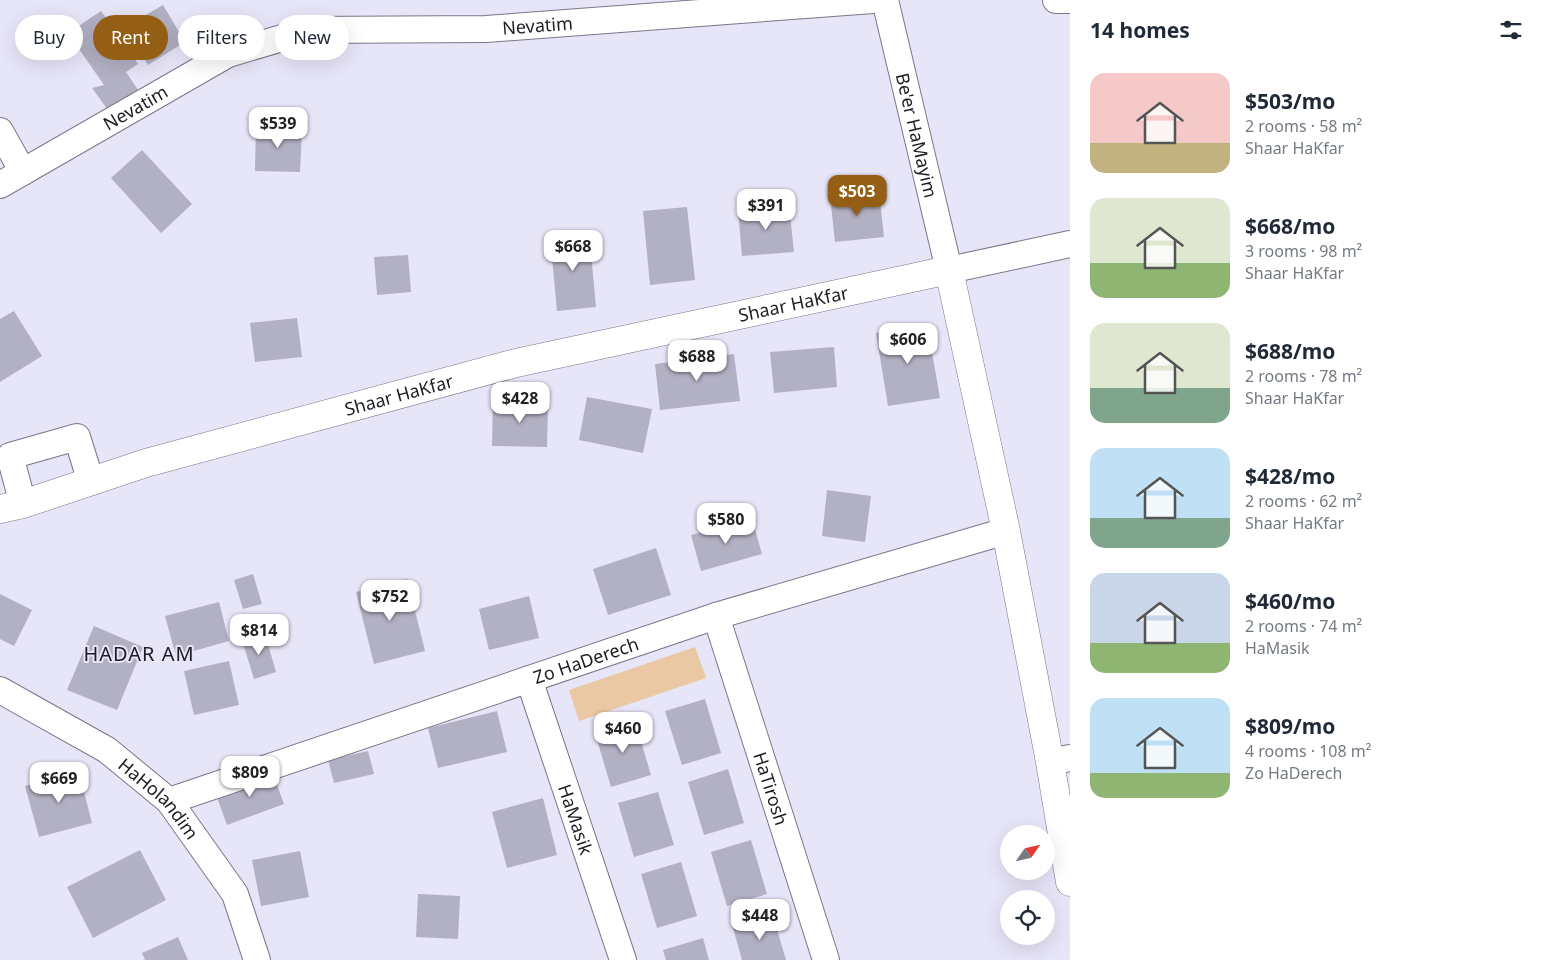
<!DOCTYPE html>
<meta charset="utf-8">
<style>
body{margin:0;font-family:"Noto Sans",sans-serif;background:#f2f2f3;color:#1f2937;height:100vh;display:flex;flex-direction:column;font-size:19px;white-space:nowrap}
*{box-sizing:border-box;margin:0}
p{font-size:16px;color:#747a83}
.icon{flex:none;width:28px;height:28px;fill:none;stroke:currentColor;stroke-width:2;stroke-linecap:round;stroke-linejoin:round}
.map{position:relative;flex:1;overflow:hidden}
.drawer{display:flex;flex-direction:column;background:#fff;width:475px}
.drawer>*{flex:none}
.guide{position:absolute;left:15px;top:15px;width:475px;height:45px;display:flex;gap:10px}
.needle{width:32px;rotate:56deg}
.tools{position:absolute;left:1000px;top:825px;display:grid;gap:10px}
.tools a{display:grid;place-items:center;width:55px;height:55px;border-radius:50%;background:#fff;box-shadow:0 5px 20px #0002;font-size:25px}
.price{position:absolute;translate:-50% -42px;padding:0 11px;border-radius:10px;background:#fff;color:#222;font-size:16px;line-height:32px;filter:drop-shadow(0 1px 2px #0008)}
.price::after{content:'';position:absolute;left:50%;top:30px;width:15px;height:11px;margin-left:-8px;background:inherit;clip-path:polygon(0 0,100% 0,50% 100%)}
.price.on{background:#945e15;color:#fff}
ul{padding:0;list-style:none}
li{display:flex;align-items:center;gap:15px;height:125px;padding:0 20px}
li span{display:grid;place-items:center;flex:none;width:140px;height:100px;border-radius:15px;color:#555}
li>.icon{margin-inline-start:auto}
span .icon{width:60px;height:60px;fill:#fffc;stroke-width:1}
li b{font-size:21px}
h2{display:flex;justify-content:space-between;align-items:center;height:60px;padding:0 20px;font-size:21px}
.tag{padding:0 18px;border-radius:22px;background:#fff;box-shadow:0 5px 20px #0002;font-size:18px;line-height:45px}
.tag.on{background:#945e15;color:#fff}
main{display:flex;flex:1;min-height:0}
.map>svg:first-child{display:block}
.green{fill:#eac8a4}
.building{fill:#b2b0c3}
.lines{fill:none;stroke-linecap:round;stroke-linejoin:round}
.minor-casing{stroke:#797788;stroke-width:28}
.major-casing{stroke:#797788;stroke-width:29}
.minor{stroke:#fff;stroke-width:26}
.major{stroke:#fff;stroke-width:28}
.labels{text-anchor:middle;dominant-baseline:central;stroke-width:4;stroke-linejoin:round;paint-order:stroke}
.street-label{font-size:18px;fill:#1d1c23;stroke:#e7e5f8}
.quarter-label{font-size:20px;letter-spacing:1px;fill:#1d1c23;stroke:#e7e5f8}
</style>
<main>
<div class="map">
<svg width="1070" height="960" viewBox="0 0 1070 960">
<rect width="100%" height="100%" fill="#e7e5f8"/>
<path class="green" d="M 695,647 L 706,678 L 579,721 L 569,690 Z"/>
<path class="building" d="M 163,5 L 185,42 L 148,65 L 125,27 Z
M 101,11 L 138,64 L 126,72 L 140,93 L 110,113 L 92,88 L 104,85 L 68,33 Z
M 256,126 L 302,128 L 300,172 L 255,171 Z
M 142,150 L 192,204 L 161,233 L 111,178 Z
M 879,191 L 884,237 L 835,242 L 830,196 Z
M 789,205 L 794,252 L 742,256 L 738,210 Z
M 687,207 L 695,280 L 650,285 L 643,211 Z
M 589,232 L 596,307 L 557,311 L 550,236 Z
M 408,255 L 411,292 L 377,295 L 374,257 Z
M 14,311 L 42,356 L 0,382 L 0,319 Z
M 297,318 L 302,357 L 255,362 L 250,323 Z
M 927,324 L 940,398 L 888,406 L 876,333 Z
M 834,347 L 837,387 L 774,393 L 770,352 Z
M 734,354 L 740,401 L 660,410 L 655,364 Z
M 587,397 L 652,409 L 643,453 L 579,440 Z
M 493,400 L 548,401 L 547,447 L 492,446 Z
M 827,490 L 871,496 L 865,542 L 822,536 Z
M 752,519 L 762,554 L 701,571 L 691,535 Z
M 656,548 L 671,595 L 608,615 L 593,569 Z
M 253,574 L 262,604 L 243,609 L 234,580 Z
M 407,579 L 425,651 L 374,664 L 356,592 Z
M 0,594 L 32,610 L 14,646 L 0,639 Z
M 529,596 L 539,638 L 489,650 L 479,609 Z
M 219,602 L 229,641 L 176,656 L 165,616 Z
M 94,626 L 143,647 L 117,710 L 67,690 Z
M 265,634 L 276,672 L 254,679 L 242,640 Z
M 229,661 L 239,705 L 194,715 L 184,671 Z
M 705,699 L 721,753 L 682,765 L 665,711 Z
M 497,711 L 507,752 L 438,768 L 428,728 Z
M 635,721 L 651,775 L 611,787 L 595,733 Z
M 368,751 L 374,774 L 334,783 L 328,760 Z
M 728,769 L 744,823 L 704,835 L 688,782 Z
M 272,771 L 284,804 L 227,825 L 215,792 Z
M 79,772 L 92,823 L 39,837 L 25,786 Z
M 658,792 L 674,845 L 634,857 L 618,803 Z
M 543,798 L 557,855 L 507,868 L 492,812 Z
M 751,840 L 767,894 L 727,906 L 711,852 Z
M 140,850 L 166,900 L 93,938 L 67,887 Z
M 300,851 L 309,897 L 261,906 L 252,860 Z
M 681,862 L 697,916 L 657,928 L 641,874 Z
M 418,894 L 460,896 L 458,939 L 416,937 Z
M 773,916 L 786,960 L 742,960 L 733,928 Z
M 178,937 L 188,960 L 145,960 L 142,953 Z
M 703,938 L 709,960 L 666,960 L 663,950 Z"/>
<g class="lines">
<defs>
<g id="minor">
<path id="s1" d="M 885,0 L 949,270 L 1070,244"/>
<path d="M 1056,0 L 1070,0"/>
<path d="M 0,131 L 23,172"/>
<path id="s2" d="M 0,185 L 228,54 L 309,30 L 486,29 L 873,0"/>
<path d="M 23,504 L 10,456 L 77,437 L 91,482"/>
<path id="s3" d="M 716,616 L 826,960"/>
<path id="s4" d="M 529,679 L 623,960"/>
<path id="s5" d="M 0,690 L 107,750 L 169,801 L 235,894 L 257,960"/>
<path d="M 1050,762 L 1070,758"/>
<path id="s6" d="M 169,801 L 716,616 L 1006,531"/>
</g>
<g id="major">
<path id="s7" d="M 0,509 L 23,504 L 146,463 L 516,363 L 949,270 L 1006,531 L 1050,762 L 1070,882"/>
</g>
</defs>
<use href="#minor" class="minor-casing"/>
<use href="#major" class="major-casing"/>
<use href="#minor" class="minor"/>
<use href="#major" class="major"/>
</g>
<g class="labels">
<g class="street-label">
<text stroke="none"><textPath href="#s2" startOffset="576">Nevatim</textPath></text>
<text stroke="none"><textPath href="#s2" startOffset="156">Nevatim</textPath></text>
<text stroke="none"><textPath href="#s1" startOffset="139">Be'er HaMayim</textPath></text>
<text stroke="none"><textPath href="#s7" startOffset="820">Shaar HaKfar</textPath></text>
<text stroke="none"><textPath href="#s7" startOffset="415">Shaar HaKfar</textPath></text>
<text stroke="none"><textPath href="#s6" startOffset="440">Zo HaDerech</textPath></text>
<text stroke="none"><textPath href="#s3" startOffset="181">HaTirosh</textPath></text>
<text stroke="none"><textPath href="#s5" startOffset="194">HaHolandim</textPath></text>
<text stroke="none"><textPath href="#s4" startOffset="148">HaMasik</textPath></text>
</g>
<g class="quarter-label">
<text x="139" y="653">HADAR AM</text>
</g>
</g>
</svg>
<div class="tools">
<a><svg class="needle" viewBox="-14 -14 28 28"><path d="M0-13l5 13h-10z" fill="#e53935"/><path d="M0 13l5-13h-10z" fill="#747a83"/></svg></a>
<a><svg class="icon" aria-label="locate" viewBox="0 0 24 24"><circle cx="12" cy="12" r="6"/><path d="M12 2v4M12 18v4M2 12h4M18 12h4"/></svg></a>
</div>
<b class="price" style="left:278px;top:149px">$539</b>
<b class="price on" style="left:857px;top:217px">$503</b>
<b class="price" style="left:766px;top:231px">$391</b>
<b class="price" style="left:573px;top:272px">$668</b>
<b class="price" style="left:908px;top:365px">$606</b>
<b class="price" style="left:697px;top:382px">$688</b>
<b class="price" style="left:520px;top:424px">$428</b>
<b class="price" style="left:726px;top:545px">$580</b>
<b class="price" style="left:390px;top:622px">$752</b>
<b class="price" style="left:259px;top:656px">$814</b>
<b class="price" style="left:623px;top:754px">$460</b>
<b class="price" style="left:250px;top:798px">$809</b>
<b class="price" style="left:59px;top:804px">$669</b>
<b class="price" style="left:760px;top:941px">$448</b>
<div class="guide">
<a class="tag">Buy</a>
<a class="tag on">Rent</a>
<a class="tag">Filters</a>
<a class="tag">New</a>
</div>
</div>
<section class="drawer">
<h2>14 homes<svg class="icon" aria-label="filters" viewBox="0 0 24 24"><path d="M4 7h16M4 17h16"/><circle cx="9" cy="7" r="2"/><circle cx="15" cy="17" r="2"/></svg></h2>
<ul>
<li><span style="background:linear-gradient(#f6c9c9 70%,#c2b280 0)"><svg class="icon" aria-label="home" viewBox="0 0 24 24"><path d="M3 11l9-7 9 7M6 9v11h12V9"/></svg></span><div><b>$503/mo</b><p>2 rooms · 58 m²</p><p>Shaar HaKfar</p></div></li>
<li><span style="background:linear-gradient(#dfe7d0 65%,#8fb573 0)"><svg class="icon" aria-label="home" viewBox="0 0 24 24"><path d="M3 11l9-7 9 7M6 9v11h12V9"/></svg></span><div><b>$668/mo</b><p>3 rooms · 98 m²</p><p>Shaar HaKfar</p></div></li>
<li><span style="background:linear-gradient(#dfe7d0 65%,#7fa58c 0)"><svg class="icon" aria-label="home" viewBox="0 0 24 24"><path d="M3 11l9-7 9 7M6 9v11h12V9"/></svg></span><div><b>$688/mo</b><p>2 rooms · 78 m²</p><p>Shaar HaKfar</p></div></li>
<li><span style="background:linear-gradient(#bfe0f5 70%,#7fa58c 0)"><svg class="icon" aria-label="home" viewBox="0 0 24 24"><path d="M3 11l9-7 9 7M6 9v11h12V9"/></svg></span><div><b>$428/mo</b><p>2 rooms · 62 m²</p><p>Shaar HaKfar</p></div></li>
<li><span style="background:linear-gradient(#c9d6e8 70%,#8fb573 0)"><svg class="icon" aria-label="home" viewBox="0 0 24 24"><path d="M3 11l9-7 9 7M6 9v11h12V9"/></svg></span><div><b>$460/mo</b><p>2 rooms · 74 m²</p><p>HaMasik</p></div></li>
<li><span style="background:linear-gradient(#bfe0f5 75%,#8fb573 0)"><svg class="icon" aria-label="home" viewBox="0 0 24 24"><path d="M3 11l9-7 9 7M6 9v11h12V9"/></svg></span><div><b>$809/mo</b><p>4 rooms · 108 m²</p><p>Zo HaDerech</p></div></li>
</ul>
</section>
</main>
